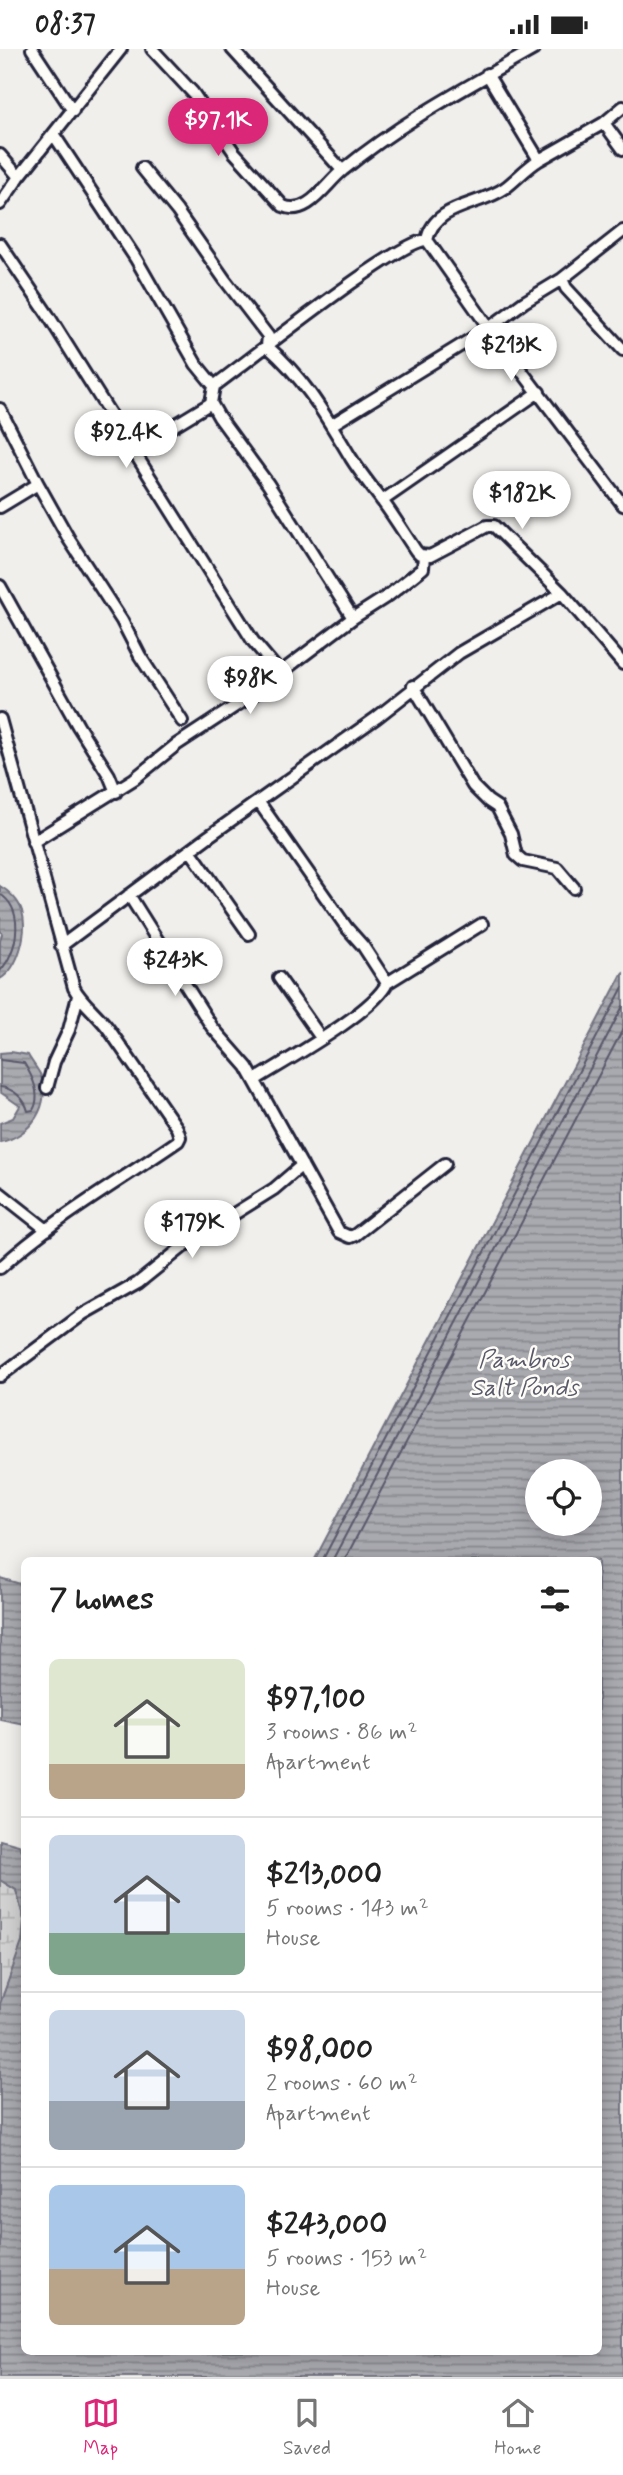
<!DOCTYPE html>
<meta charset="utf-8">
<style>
body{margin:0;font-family:Mynerve,sans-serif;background:#f2f2f2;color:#222;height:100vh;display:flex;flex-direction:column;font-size:26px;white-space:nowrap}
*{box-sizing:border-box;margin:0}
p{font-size:23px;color:#767676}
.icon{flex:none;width:38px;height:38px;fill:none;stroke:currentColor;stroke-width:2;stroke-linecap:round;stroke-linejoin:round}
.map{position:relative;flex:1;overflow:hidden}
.sheet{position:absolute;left:21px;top:1508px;width:581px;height:798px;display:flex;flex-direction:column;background:#fff;border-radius:10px;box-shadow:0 4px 18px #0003}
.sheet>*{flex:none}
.fabs{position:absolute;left:525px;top:1410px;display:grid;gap:14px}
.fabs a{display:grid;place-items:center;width:77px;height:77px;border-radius:50%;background:#fff;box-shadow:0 4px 18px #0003;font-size:35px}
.price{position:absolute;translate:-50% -60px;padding:0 16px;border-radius:24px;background:#fff;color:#222;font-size:23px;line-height:46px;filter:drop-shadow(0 2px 4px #0008)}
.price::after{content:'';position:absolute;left:50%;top:42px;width:21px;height:16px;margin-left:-10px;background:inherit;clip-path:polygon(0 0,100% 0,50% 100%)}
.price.on{background:#db2777;color:#fff}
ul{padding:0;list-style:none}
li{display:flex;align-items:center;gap:21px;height:175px;padding:0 28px}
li+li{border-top:2px solid #e0e0e0}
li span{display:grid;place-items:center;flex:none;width:196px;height:140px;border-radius:10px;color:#555}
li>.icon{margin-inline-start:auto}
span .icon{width:84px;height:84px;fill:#fffc;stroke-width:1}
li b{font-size:30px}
h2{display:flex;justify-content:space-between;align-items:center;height:84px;padding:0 28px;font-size:30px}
.status{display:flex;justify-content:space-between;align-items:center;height:49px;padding:0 35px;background:#fff;direction:ltr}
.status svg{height:19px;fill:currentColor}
.dock{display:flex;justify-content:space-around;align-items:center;height:98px;border-top:2px solid #e0e0e0;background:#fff;font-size:19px;color:#767676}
.dock a{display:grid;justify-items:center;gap:4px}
.dock .on{color:#db2777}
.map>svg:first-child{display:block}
.wetland{fill:url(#wetland-marsh);stroke:#7a7a86;stroke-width:2}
.water{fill:url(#water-rules);stroke:#737381;stroke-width:2;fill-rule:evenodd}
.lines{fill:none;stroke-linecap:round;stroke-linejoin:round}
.shore{stroke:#58586a;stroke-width:2}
.minor-casing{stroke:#22223b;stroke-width:16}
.minor{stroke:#fdfcf7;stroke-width:10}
.labels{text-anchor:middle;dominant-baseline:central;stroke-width:5;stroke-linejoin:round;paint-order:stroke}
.water-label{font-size:24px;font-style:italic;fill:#58586a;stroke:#fdfcf7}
</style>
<div class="status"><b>08:37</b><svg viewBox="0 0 49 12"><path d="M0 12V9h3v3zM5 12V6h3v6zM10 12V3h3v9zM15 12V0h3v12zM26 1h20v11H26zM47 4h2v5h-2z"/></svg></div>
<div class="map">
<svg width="623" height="2328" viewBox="0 0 623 2328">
<defs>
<pattern id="wetland-marsh" width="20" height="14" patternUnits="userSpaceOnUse" patternTransform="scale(1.75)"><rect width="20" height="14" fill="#d2d1d1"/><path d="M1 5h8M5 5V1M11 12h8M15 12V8" fill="none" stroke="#b4b3b4"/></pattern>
<pattern id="water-rules" width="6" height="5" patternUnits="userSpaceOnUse" patternTransform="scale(1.75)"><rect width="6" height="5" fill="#a9a9b0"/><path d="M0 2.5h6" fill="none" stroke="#898990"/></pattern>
</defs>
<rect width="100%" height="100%" fill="#f0efec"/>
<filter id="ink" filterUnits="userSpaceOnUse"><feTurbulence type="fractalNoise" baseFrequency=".0143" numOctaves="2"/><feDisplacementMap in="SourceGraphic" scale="14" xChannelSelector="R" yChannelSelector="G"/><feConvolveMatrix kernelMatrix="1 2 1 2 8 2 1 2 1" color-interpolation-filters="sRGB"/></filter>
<g filter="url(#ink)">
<path class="wetland" d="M 0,1831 L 16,1841 L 24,1871 L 23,1893 L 0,1955 Z"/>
<path class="water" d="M 0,837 C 9,842 19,852 22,862 C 28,883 19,919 0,930 L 0,891 L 2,885 L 0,880 Z
M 623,923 L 623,2328 L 0,2328 L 0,1955 L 22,1893 L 24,1872 L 24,2303 L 598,2303 L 598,1512 L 314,1512 ZM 537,1423 L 590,1423 L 590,1475 L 537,1475 Z
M 11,1003 L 28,1006 C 31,1012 37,1019 40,1025 C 53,1055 30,1088 0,1093 L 0,1074 L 13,1069 L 20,1057 L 0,1043 L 0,1004 Z
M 0,1529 L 24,1536 L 24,1675 L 0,1670 Z
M 0,1791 L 19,1796 L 24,1805 L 24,1871 L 16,1841 L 0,1831 Z"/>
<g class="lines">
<path class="shore" d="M 0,845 C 25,861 18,903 0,922
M 0,1011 L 24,1014 C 32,1027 42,1046 33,1061 L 28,1062 C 25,1050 13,1039 0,1038
M 322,1512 L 623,938
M 332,1512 L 623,957
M 344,1512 L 623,980"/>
<defs>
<path id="minor" d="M 32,0 L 73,62
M 152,0 L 193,44 L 234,103 L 283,157 C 308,168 326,134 343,121 C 401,73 469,37 534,0
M 232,0 L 342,121
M 487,25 L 539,111 C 526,119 517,130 505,139 C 480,157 434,155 427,191 L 489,279 L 623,456
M 604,74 L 623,58
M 54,86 L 136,210 L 196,315 L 214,337
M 0,106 L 19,128
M 539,111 L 604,74 L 623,100
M 142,119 L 177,162 L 225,231 L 268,287 L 267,297 C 306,331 325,366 351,409 C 361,425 372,438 383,453 C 395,469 405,486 416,502 L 420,506 L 430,507 L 487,477 L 494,477 L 562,544 L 623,615
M 0,155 L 19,128 L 121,0
M 0,195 L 48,266 L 253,592 L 280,624
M 562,230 L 566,239 L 623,301
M 0,360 L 38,435 L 70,492 L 122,572 L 140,607 L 182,672
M 333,375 L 489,279 L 524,253 L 562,230 L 623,182
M 132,402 L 211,354
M 382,452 L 539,343
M 0,458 L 38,435
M 0,537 L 78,677 L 109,726 L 116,743
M 353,569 L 268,435 L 219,368 L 211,354 L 214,337 C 246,314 400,190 427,191
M 413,637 L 473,737 L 488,752 L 497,758 L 511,785 L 516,806 L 523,812 L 557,819 L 574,839
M 0,670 L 74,939 C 81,953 100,967 110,982 L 177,1079 L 180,1088 L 178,1092 C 119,1133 53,1170 0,1219
M 258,752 L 347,879 L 363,897 L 387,934
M 33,793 L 134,730 L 176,696 L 266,637 L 280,624 L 353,569 L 389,546 L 423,519 L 424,507
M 190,801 L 249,885
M 129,846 L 212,978 L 247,1018 L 339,1183 L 350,1188 L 355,1186 L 445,1115
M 61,897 L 209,787 L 376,669 L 459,604 L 562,544
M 279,929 L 321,989
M 255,1031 C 285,1012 374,963 387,934 L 482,875
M 47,1039 L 54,1013 L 69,981 L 78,947
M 0,1144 L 47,1181
M 0,1327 L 83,1265 L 138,1234 L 189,1193 L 274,1140 L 302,1116"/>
</defs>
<use href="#minor" class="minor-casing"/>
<use href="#minor" class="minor"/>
</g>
</g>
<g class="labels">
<g class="water-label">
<text x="524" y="1311">Pambros<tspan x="524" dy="28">Salt Ponds</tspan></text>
</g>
</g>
</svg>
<div class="fabs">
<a><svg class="icon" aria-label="locate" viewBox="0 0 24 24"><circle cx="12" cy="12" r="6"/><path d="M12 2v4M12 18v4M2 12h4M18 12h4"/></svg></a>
</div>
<b class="price on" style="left:218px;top:109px">$97.1K</b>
<b class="price" style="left:511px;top:334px">$213K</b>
<b class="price" style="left:126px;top:421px">$92.4K</b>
<b class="price" style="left:522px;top:482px">$182K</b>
<b class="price" style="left:250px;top:667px">$98K</b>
<b class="price" style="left:175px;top:949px">$243K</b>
<b class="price" style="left:192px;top:1211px">$179K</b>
<section class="sheet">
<h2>7 homes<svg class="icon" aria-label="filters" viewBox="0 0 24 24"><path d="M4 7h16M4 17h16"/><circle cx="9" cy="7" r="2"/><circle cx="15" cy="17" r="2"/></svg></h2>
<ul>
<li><span style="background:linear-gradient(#dfe7d0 75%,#b9a48a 0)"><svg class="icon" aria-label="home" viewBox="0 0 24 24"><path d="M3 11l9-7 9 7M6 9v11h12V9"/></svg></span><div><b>$97,100</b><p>3 rooms · 86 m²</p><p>Apartment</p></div></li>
<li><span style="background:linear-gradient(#c9d6e8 70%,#7fa58c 0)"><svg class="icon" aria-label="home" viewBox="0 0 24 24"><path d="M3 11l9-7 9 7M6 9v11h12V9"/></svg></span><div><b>$213,000</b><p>5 rooms · 143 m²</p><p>House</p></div></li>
<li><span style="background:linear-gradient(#c9d6e8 65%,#9aa5b1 0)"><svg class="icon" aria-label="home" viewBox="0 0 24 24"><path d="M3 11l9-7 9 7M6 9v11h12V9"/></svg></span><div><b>$98,000</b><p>2 rooms · 60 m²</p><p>Apartment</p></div></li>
<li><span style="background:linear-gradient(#a9c7e8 60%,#b9a48a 0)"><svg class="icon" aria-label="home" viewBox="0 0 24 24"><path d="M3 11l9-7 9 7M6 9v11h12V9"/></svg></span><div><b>$243,000</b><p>5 rooms · 153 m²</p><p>House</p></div></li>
</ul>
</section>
</div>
<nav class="dock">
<a class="on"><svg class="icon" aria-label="map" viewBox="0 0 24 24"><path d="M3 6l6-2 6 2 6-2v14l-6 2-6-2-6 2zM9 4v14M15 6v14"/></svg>Map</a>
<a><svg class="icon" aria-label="saved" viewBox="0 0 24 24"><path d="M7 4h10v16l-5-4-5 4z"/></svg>Saved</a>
<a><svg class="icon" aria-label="home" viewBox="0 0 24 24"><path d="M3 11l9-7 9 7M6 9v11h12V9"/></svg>Home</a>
</nav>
